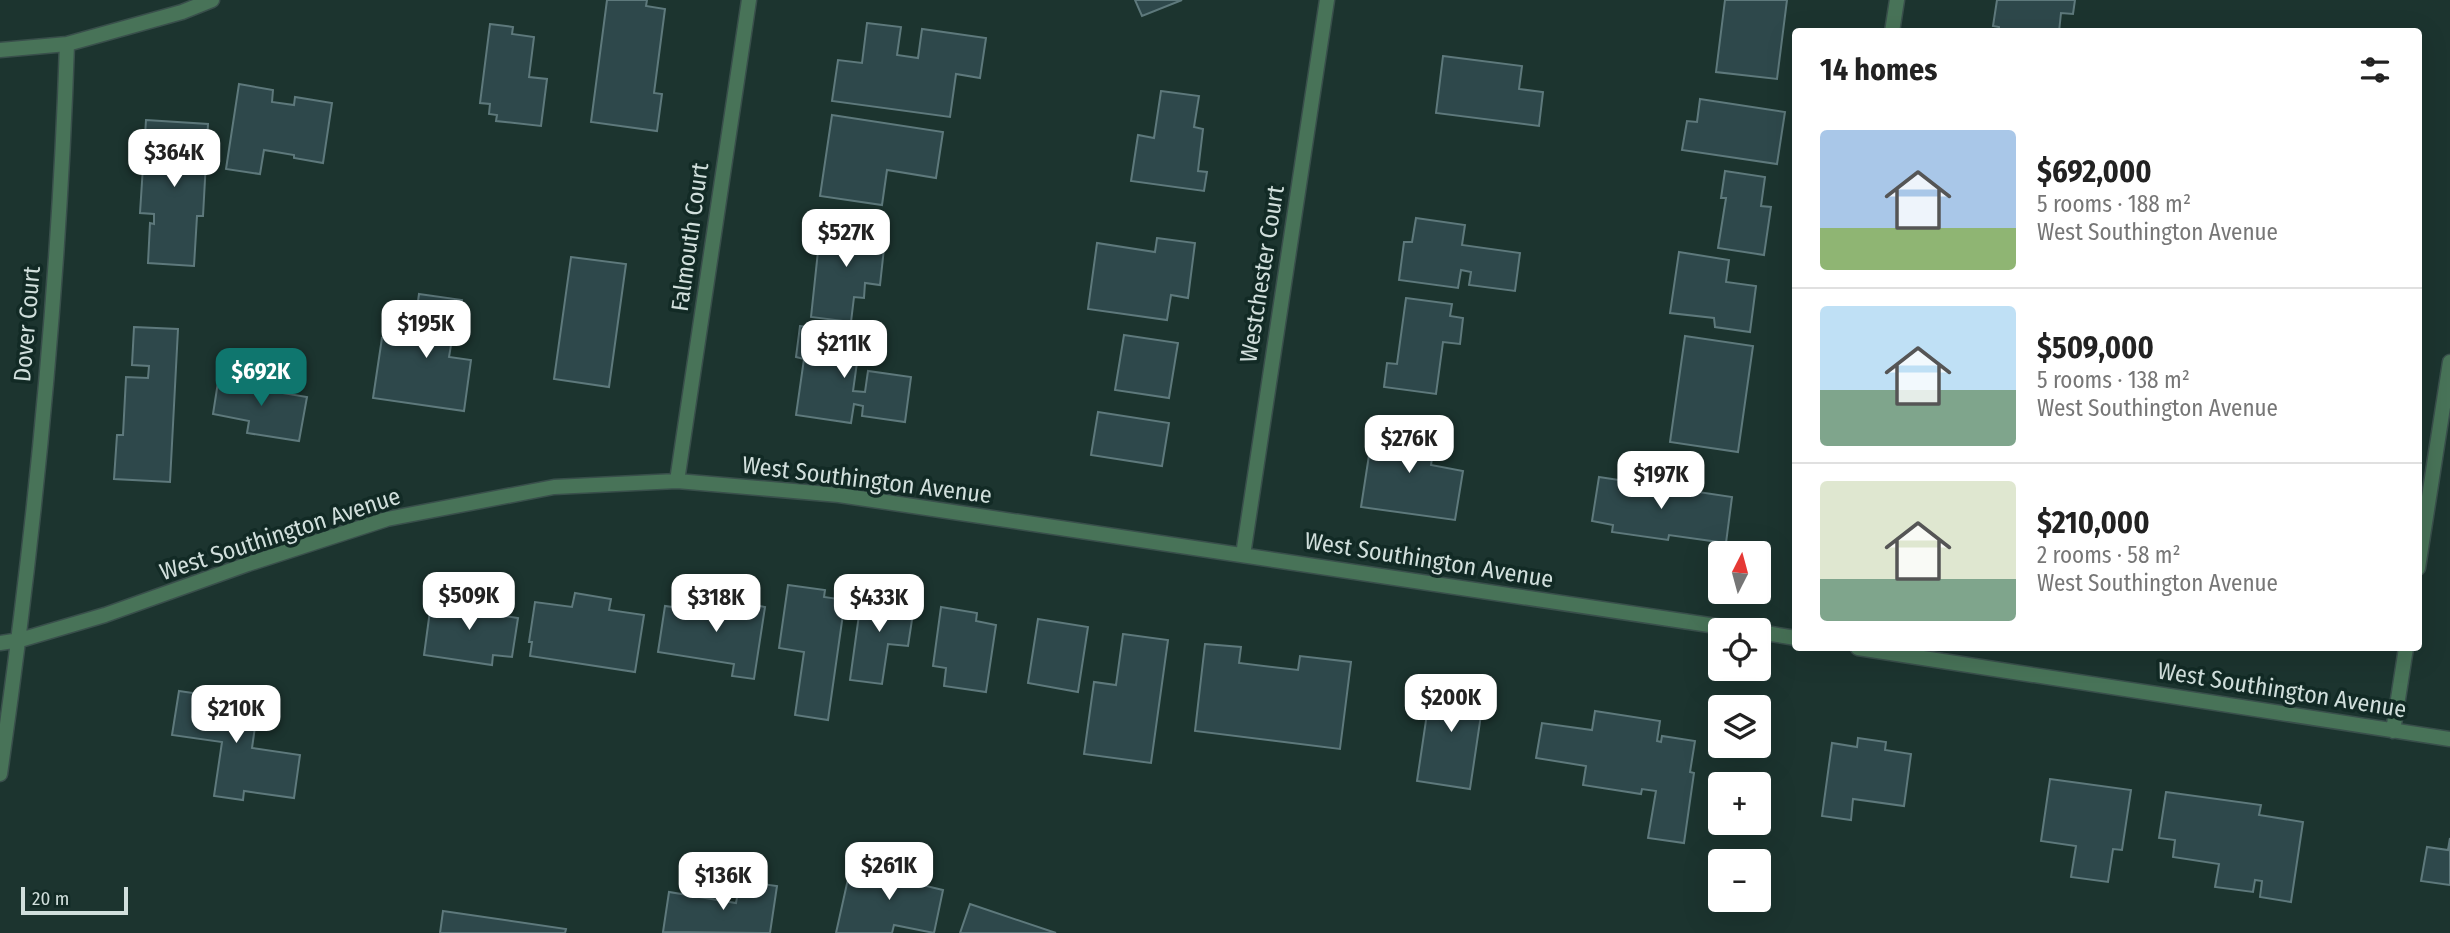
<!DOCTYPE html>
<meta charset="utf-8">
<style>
body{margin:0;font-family:"Fira Sans Condensed",sans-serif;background:#f6f6f6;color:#222;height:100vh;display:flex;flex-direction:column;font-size:26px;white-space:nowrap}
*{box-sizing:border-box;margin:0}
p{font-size:23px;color:#767676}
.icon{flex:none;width:38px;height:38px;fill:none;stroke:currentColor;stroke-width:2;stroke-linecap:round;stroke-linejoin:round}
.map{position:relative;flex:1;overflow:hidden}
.side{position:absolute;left:1792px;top:28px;width:630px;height:623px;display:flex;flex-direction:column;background:#fff;border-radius:7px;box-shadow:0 7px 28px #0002}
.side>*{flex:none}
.needle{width:46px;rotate:6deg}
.controls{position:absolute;left:1708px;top:541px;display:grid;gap:14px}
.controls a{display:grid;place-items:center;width:63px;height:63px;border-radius:7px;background:#fff;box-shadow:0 7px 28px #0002;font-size:35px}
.scale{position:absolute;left:21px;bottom:18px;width:107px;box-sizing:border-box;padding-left:7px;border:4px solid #d1dfdc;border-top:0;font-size:19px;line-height:24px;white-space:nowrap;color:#d1dfdc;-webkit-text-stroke:5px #122a25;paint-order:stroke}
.price{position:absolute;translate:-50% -60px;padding:0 16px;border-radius:14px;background:#fff;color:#222;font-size:23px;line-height:46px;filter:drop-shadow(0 2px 4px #0008)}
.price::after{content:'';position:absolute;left:50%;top:42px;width:21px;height:16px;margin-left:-10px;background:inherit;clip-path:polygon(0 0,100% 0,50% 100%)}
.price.on{background:#0f766e;color:#fff}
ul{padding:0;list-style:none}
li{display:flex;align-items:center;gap:21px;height:175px;padding:0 28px}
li+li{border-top:2px solid #e0e0e0}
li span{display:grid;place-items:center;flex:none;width:196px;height:140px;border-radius:7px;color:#555}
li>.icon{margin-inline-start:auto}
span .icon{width:84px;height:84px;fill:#fffc;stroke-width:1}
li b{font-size:30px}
h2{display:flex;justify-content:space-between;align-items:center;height:84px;padding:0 28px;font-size:30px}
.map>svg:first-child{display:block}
.building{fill:#2e484b;stroke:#5e797c;stroke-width:2}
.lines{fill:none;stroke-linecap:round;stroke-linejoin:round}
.minor-casing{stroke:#394f4b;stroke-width:17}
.minor{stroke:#487358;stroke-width:14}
.labels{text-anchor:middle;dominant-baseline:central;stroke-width:7;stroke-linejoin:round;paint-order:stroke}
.street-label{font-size:24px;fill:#d1dfdc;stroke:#122a25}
</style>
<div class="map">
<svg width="2450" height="933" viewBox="0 0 2450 933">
<rect width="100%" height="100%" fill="#1c342f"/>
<path class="building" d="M 607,0 L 647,0 L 646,6 L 665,9 L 654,93 L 662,94 L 657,131 L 591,122 Z
M 1135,0 L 1182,0 L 1142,16 Z
M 1725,0 L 1787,0 L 1777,79 L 1716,72 Z
M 1997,0 L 2075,0 L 2073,14 L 2061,13 L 2059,32 L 2031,30 L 2030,32 L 1999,32 L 1999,27 L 1993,26 Z
M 867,23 L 901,27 L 897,55 L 918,58 L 922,29 L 986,38 L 980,78 L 956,74 L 950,117 L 832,101 L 838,60 L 862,63 Z
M 490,24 L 513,27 L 512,34 L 534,37 L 529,77 L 547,79 L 541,126 L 496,121 L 497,115 L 489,114 L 490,104 L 480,103 Z
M 1443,56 L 1522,66 L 1519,89 L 1543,92 L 1539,126 L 1436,113 Z
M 239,84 L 273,90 L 272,102 L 294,105 L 295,97 L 332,103 L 323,163 L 294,158 L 294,155 L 264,150 L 260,174 L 226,169 Z
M 1161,91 L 1199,96 L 1194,127 L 1203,129 L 1198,171 L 1207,172 L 1204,191 L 1131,181 L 1138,135 L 1154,138 Z
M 1700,99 L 1785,112 L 1777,164 L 1682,150 L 1687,121 L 1697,122 Z
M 832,115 L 943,132 L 936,178 L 887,170 L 882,205 L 820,196 Z
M 146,120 L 208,124 L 203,216 L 197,216 L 194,266 L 148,263 L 150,223 L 154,224 L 154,214 L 140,213 Z
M 1725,171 L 1765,177 L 1761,206 L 1771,207 L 1764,255 L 1718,248 L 1726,198 L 1721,198 Z
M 1416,218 L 1465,225 L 1462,245 L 1520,253 L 1515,291 L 1469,285 L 1471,272 L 1461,270 L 1458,288 L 1399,280 L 1404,242 L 1412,242 Z
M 821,223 L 886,230 L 880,285 L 865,283 L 864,298 L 854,297 L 851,322 L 811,317 Z
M 1157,238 L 1195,243 L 1188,298 L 1171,295 L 1167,320 L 1088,309 L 1097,243 L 1155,252 Z
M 1679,252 L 1729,260 L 1726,282 L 1756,286 L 1750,332 L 1715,327 L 1714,318 L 1670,313 Z
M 571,257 L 626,264 L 609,387 L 554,379 Z
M 419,294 L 462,300 L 456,340 L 452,339 L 449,357 L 471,360 L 464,411 L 373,398 L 382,338 L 420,344 L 421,337 L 413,336 Z
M 1406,298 L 1452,304 L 1450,316 L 1463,318 L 1460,344 L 1443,342 L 1436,394 L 1384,387 L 1387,363 L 1397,364 Z
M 800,326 L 861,334 L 853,391 L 865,392 L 868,371 L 911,377 L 905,422 L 862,416 L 863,406 L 854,404 L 851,423 L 796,415 L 804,359 L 796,357 Z
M 134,327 L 178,329 L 170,482 L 114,479 L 117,435 L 123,435 L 126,377 L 148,378 L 149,366 L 132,365 Z
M 1124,335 L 1178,343 L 1169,398 L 1115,390 Z
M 1685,336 L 1753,346 L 1738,452 L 1670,442 Z
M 219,376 L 255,381 L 253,388 L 307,397 L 299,441 L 247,433 L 249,421 L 213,414 Z
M 1098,412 L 1169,423 L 1162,466 L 1091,455 Z
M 1374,423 L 1436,432 L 1431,465 L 1463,471 L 1455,520 L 1361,507 Z
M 1599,477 L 1732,497 L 1726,543 L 1669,535 L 1668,540 L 1612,532 L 1613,525 L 1592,521 Z
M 788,585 L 825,590 L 824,597 L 845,600 L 828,720 L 795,715 L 804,652 L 779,648 Z
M 575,593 L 611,599 L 609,610 L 644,615 L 635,672 L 530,656 L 532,642 L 529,642 L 535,602 L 572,607 Z
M 862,593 L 915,600 L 908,646 L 888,644 L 882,684 L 850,680 Z
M 432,596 L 499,607 L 498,615 L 518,618 L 512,657 L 493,655 L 492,665 L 424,655 Z
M 709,598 L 765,607 L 754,679 L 732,676 L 734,664 L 658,652 L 665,606 L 707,612 Z
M 941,607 L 977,613 L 976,621 L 996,625 L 986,692 L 944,686 L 946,668 L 933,666 Z
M 1038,619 L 1088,627 L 1078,692 L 1028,683 Z
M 1123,634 L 1168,640 L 1151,763 L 1084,754 L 1094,682 L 1116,685 Z
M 1205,644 L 1241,647 L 1239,663 L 1298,670 L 1300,656 L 1351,662 L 1340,749 L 1195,731 Z
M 1432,680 L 1485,688 L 1470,789 L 1417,781 Z
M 179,691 L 227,698 L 228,695 L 259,699 L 252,748 L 300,755 L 294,798 L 244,791 L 243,800 L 214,796 L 222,742 L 172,735 Z
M 1595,711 L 1660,721 L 1657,741 L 1661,742 L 1662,736 L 1695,741 L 1690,772 L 1694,773 L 1684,843 L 1648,838 L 1656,791 L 1642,789 L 1641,794 L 1583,785 L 1586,766 L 1536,758 L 1542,723 L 1592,730 Z
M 1858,738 L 1886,742 L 1885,750 L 1911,754 L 1904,806 L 1853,799 L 1851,820 L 1822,816 L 1832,743 L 1857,747 Z
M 2050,779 L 2131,790 L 2122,850 L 2113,849 L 2108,882 L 2071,877 L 2076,846 L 2041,841 Z
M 2166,792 L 2261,805 L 2259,815 L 2303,822 L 2291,902 L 2260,897 L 2262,881 L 2255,880 L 2253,892 L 2215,887 L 2219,864 L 2173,857 L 2175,840 L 2159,838 Z
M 2450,838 L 2450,885 L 2421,881 L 2427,847 L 2448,850 Z
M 897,861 L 926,868 L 922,885 L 943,890 L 934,933 L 894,925 L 892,933 L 836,933 L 850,870 L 893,879 Z
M 740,881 L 777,886 L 770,933 L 663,932 L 669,892 L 736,903 Z
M 970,904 L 1056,933 L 960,933 Z
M 443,911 L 566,929 L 565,933 L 440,933 Z"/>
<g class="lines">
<defs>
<path id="minor" d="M 1892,32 L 1897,0
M 0,50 L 67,44 L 182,12 L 212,0
M 677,481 L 749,0
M 1243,555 L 1327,0
M 2418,568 L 2450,362
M 1759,632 L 1796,638
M 0,643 L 20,640 L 105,615 L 248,564 L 387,519 L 554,487 L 677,481 L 839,495 L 1743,630
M 1858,648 L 2450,739
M 2393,731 L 2406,648
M 0,774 C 35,532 59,288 67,44"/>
</defs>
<use href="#minor" class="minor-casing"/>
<use href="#minor" class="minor"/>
</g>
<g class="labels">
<g class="street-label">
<text transform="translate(690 237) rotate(-82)">Falmouth Court</text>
<text transform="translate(1262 274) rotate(-81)">Westchester Court</text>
<text transform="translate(27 324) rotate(-85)">Dover Court</text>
<text transform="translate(867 480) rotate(7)">West Southington Avenue</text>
<text transform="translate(280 534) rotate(-18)">West Southington Avenue</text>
<text transform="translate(1429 560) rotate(9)">West Southington Avenue</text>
<text transform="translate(2282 690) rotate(9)">West Southington Avenue</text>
</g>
</g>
</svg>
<div class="controls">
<a><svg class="needle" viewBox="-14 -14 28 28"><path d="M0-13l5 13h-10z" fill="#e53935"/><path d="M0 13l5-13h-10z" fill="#767676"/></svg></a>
<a><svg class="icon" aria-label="locate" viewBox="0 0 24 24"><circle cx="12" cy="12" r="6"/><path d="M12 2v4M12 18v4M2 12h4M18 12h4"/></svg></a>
<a><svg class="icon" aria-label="layers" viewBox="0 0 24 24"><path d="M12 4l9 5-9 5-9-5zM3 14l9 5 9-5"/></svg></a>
<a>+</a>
<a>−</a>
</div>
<div class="scale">20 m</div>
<b class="price" style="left:174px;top:189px">$364K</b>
<b class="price" style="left:846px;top:269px">$527K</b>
<b class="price" style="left:426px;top:360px">$195K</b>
<b class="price" style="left:844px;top:380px">$211K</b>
<b class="price on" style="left:261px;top:408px">$692K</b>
<b class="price" style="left:1409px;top:475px">$276K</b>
<b class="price" style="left:1661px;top:511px">$197K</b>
<b class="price" style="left:469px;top:632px">$509K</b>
<b class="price" style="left:716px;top:634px">$318K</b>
<b class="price" style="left:879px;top:634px">$433K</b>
<b class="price" style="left:1451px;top:734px">$200K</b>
<b class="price" style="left:236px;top:745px">$210K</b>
<b class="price" style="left:889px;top:902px">$261K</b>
<b class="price" style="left:723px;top:912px">$136K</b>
<section class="side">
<h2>14 homes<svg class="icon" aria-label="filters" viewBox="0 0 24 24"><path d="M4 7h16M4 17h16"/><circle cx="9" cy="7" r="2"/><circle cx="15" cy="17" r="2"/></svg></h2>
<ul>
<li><span style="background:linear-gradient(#a9c7e8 70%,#8fb573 0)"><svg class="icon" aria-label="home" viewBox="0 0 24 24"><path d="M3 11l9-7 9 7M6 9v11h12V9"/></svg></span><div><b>$692,000</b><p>5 rooms · 188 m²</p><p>West Southington Avenue</p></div></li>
<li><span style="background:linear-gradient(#bfe0f5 60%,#7fa58c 0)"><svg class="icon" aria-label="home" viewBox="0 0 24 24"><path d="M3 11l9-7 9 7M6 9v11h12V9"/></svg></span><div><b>$509,000</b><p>5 rooms · 138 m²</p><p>West Southington Avenue</p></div></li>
<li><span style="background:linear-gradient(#dfe7d0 70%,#7fa58c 0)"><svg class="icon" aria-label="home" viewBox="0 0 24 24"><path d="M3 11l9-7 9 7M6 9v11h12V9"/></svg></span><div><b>$210,000</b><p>2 rooms · 58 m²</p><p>West Southington Avenue</p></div></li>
</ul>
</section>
</div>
